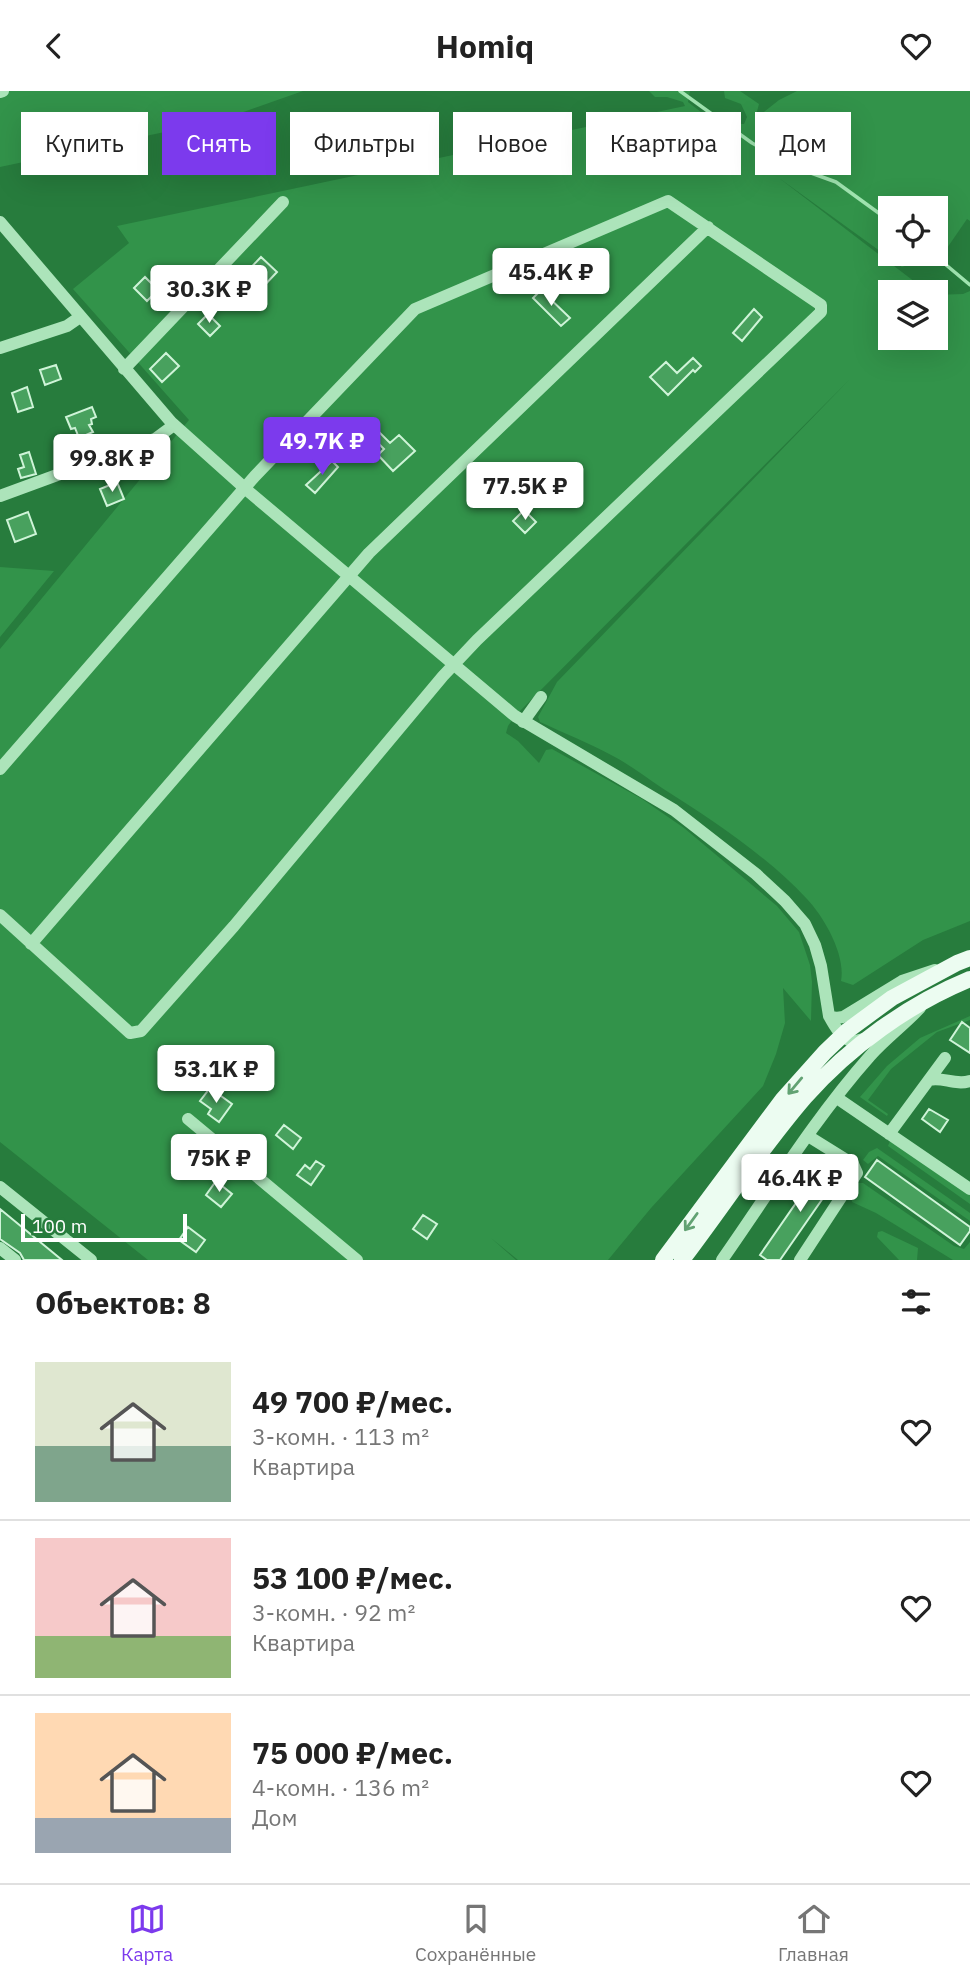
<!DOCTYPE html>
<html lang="ru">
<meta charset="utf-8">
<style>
body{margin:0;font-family:"IBM Plex Sans",sans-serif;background:#f2f2f2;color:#222;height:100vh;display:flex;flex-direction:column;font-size:26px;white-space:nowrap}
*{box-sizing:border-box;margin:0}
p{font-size:23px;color:#767676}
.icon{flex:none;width:38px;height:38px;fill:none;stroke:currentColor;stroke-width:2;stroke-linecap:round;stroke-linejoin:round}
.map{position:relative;height:1169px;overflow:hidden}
.panel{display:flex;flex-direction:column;background:#fff;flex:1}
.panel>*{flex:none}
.hud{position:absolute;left:21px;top:21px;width:929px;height:63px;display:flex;gap:14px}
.tools{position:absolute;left:878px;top:105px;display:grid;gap:14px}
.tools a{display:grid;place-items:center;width:70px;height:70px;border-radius:0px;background:#fff;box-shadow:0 7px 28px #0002;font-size:35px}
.scale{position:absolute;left:21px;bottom:18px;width:166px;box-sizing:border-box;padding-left:7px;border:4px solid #fff;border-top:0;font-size:19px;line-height:24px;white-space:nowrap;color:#fff;-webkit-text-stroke:5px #277c3d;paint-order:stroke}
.price{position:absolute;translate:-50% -60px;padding:0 16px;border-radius:7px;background:#fff;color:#222;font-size:23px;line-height:46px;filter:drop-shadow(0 2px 4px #0008)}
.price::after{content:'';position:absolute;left:50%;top:42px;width:21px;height:16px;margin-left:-10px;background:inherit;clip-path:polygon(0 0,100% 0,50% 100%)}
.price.selected{background:#7c3aed;color:#fff}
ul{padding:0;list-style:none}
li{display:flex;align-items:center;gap:21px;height:175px;padding:0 35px}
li+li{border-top:2px solid #e0e0e0}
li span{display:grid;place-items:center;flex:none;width:196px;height:140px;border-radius:0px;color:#555}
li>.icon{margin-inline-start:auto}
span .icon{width:84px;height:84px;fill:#fffc;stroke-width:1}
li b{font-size:30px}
h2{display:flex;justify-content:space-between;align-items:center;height:84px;padding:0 35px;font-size:30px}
.chip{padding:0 24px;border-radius:0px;background:#fff;box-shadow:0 7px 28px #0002;font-size:24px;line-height:63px}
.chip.selected{background:#7c3aed;color:#fff}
header{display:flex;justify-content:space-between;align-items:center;height:91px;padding:0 35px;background:#fff;font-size:32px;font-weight:700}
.tab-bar{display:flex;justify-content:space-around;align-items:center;height:98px;border-top:2px solid #e0e0e0;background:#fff;font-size:19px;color:#767676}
.tab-bar a{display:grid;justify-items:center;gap:4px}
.tab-bar .selected{color:#7c3aed}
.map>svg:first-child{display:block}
.green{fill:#32934a;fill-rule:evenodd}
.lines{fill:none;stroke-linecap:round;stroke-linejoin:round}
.stream{stroke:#a1e5b1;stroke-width:3.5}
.building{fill:#48a15e;stroke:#cff4d8;stroke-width:2}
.minor{stroke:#ace4ba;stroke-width:12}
.major{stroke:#ecfcf1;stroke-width:16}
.oneway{stroke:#62a273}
</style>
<header><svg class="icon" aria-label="back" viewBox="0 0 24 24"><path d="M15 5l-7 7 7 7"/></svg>Homiq<svg class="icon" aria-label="heart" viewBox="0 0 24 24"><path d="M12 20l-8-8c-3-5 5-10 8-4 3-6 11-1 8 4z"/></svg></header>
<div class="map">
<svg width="970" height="1169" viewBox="0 0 970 1169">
<rect width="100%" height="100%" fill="#277c3d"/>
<path class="green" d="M 0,0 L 303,0 L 221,29 L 0,76 Z
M 649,0 L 690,0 L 688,11 L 715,32 L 744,33 L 747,26 L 741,13 L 725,7 L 724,0 L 740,0 L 759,13 L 755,28 L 779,9 L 797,0 L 970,0 L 970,130 L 967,128 L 945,160 L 902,176 L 779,87 L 928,201 L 891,201 L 891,247 L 936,247 L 936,204 L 963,203 L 970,200 L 970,830 L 923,849 L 853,894 L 841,890 C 846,864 824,826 807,808 C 766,764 712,729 662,697 C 646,686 630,674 613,665 C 589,652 564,642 540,631 L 538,626 L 557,591 L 850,288 L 515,625 L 508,635 L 506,642 L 518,650 L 539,672 L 546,659 L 552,658 L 642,708 L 684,737 L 777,815 L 799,841 L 810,874 L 812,891 L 811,930 L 783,897 L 785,932 L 776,963 L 763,995 L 651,1117 L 608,1169 L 518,1169 L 491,1147 L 516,1169 L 148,1169 L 0,1051 L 0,558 L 189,329 L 73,198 L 129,152 L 117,135 L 685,15 L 683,11 L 667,6 L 655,6 ZM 891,117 L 936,117 L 936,163 L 891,163 Z
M 0,476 L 54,480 L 0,546 Z
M 970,925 L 970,929 L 937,941 L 891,978 L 868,1009 L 888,1023 L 887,1025 L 860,1006 L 887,975 L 920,947 Z
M 890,1050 L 970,1104 L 970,1113 L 888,1055 Z
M 877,1057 L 970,1122 L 970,1130 L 878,1065 L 868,1073 L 863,1069 L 869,1061 Z
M 858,1092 L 863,1092 L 954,1155 L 964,1158 L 970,1151 L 970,1169 L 953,1169 L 876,1122 L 852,1111 L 852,1100 Z
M 882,1140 L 918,1157 L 917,1169 L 899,1169 L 877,1146 L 878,1141 Z"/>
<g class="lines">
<path class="stream" d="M 680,0 L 752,52 L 800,78 L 836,91 L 891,131
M 933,163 L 970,194"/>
</g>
<path class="building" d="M 261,166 L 277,181 L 260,199 L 244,184 Z
M 145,186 L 158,199 L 147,210 L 134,197 Z
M 541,199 L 570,227 L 561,235 L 533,207 Z
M 754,218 L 762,226 L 742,250 L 733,242 Z
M 208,223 L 220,235 L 210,245 L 198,233 Z
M 166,262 L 179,275 L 162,291 L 150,278 Z
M 693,267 L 701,275 L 695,281 L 693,279 L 668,304 L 650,286 L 666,271 L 677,282 Z
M 56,274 L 61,288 L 45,294 L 40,279 Z
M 27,296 L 33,316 L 18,321 L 12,302 Z
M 92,316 L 96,326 L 91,328 L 92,333 L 89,334 L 93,341 L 79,347 L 75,337 L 71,338 L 66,326 Z
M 373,335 L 390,352 L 399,344 L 415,360 L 393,380 L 378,364 L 384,358 L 367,341 Z
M 29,361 L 36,383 L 21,387 L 18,378 L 24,376 L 20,364 Z
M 332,370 L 338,376 L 315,402 L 306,394 Z
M 117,391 L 124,408 L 107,415 L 100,398 Z
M 524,419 L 536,431 L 525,442 L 513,430 Z
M 28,421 L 36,443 L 15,451 L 7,429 Z
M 962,931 L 970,937 L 970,962 L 950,949 Z
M 210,997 L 232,1013 L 219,1031 L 208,1023 L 211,1018 L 200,1010 Z
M 929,1018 L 948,1029 L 940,1041 L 922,1028 Z
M 284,1034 L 301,1047 L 293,1058 L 276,1044 Z
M 877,1069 L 970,1136 L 970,1140 L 960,1154 L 865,1086 Z
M 316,1070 L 324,1075 L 311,1094 L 297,1084 L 305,1074 L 310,1078 Z
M 823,1073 L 839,1084 L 780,1169 L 767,1169 L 760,1164 Z
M 216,1090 L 232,1103 L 221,1116 L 206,1104 Z
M 0,1118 L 62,1169 L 24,1169 L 20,1162 L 0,1148 Z
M 423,1124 L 437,1133 L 427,1148 L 413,1138 Z
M 188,1136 L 205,1149 L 196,1161 L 179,1149 Z"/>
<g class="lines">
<path class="minor" d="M 0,1 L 3,0
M 0,131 L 171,331 L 248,400 L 515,625 L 674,719 L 756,783 L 785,810 L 805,833 L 815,854 L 821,875 L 829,925 C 835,936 840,945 852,951 L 867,947
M 0,257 L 67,235 L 80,226
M 124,278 L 283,111
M 0,405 L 155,348 L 174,334
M 523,631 L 541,606
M 0,678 L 255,385 L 415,218 L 668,110 L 821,214 L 821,221 L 477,549 L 443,585 L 234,835 L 141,940 L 130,942 L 0,824
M 31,853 L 369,462 L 708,136
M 829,925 L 836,927 L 843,926 L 902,890 L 935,879
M 929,989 C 942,985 955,995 970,990
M 837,1007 L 970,1098
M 188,1028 L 357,1169
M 889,1043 L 945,967
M 0,1096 L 91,1169
M 0,1157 L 15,1169
M 722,1169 C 769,1102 815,1027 870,965 C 885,948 904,934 920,917
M 800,1169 L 857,1082 L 853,1073 L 808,1045"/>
<path class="major" d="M 663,1169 L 783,1008 L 825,961 L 847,940 L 892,907 L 957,872 L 970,867
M 682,1169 C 723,1115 761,1057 805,1006 C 849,956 909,913 970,888"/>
</g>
<defs><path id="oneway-shaft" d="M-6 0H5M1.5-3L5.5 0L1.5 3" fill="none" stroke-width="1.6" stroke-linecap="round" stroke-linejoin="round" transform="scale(1.75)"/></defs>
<g class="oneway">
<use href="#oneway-shaft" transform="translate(795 995) rotate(130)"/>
<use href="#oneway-shaft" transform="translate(691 1131) rotate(126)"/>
</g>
</svg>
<div class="tools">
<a><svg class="icon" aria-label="locate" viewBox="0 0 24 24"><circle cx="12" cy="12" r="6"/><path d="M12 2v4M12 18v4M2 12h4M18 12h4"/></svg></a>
<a><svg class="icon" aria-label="layers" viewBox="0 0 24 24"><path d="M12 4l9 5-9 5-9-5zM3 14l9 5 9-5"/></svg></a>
</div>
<div class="scale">100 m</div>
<b class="price" style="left:551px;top:217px">45.4K ₽</b>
<b class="price" style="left:209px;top:234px">30.3K ₽</b>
<b class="price selected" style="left:322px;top:386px">49.7K ₽</b>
<b class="price" style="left:112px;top:403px">99.8K ₽</b>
<b class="price" style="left:525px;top:431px">77.5K ₽</b>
<b class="price" style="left:216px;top:1014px">53.1K ₽</b>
<b class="price" style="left:219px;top:1103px">75K ₽</b>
<b class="price" style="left:800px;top:1123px">46.4K ₽</b>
<div class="hud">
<a class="chip">Купить</a>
<a class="chip selected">Снять</a>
<a class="chip">Фильтры</a>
<a class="chip">Новое</a>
<a class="chip">Квартира</a>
<a class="chip">Дом</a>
</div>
</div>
<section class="panel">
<h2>Объектов: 8<svg class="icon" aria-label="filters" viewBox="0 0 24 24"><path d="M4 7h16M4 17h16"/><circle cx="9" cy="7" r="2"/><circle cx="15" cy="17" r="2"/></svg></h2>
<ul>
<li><span style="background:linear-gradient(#dfe7d0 60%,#7fa58c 0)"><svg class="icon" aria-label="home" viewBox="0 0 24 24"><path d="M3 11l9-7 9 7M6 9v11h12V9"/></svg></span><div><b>49 700 ₽/мес.</b><p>3-комн. · 113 m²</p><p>Квартира</p></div><svg class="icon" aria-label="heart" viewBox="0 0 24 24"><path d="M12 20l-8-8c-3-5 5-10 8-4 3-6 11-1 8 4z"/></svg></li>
<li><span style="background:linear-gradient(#f6c9c9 70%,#8fb573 0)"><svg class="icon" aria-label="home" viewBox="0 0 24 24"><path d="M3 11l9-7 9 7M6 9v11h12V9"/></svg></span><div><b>53 100 ₽/мес.</b><p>3-комн. · 92 m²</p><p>Квартира</p></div><svg class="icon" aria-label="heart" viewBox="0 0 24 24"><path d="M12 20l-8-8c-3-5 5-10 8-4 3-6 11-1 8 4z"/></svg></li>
<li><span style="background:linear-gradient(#ffd9b3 75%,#9aa5b1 0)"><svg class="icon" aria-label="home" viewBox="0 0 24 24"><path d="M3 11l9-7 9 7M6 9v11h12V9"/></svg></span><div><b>75 000 ₽/мес.</b><p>4-комн. · 136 m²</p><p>Дом</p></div><svg class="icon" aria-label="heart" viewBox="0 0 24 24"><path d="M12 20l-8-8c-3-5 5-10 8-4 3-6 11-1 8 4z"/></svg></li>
</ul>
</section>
<nav class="tab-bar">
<a class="selected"><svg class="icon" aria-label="map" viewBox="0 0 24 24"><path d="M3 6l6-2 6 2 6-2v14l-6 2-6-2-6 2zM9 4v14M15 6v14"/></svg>Карта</a>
<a><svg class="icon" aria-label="saved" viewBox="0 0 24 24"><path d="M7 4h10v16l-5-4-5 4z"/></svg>Сохранённые</a>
<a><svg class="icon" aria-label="home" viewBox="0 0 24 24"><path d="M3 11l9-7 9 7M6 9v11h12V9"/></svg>Главная</a>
</nav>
